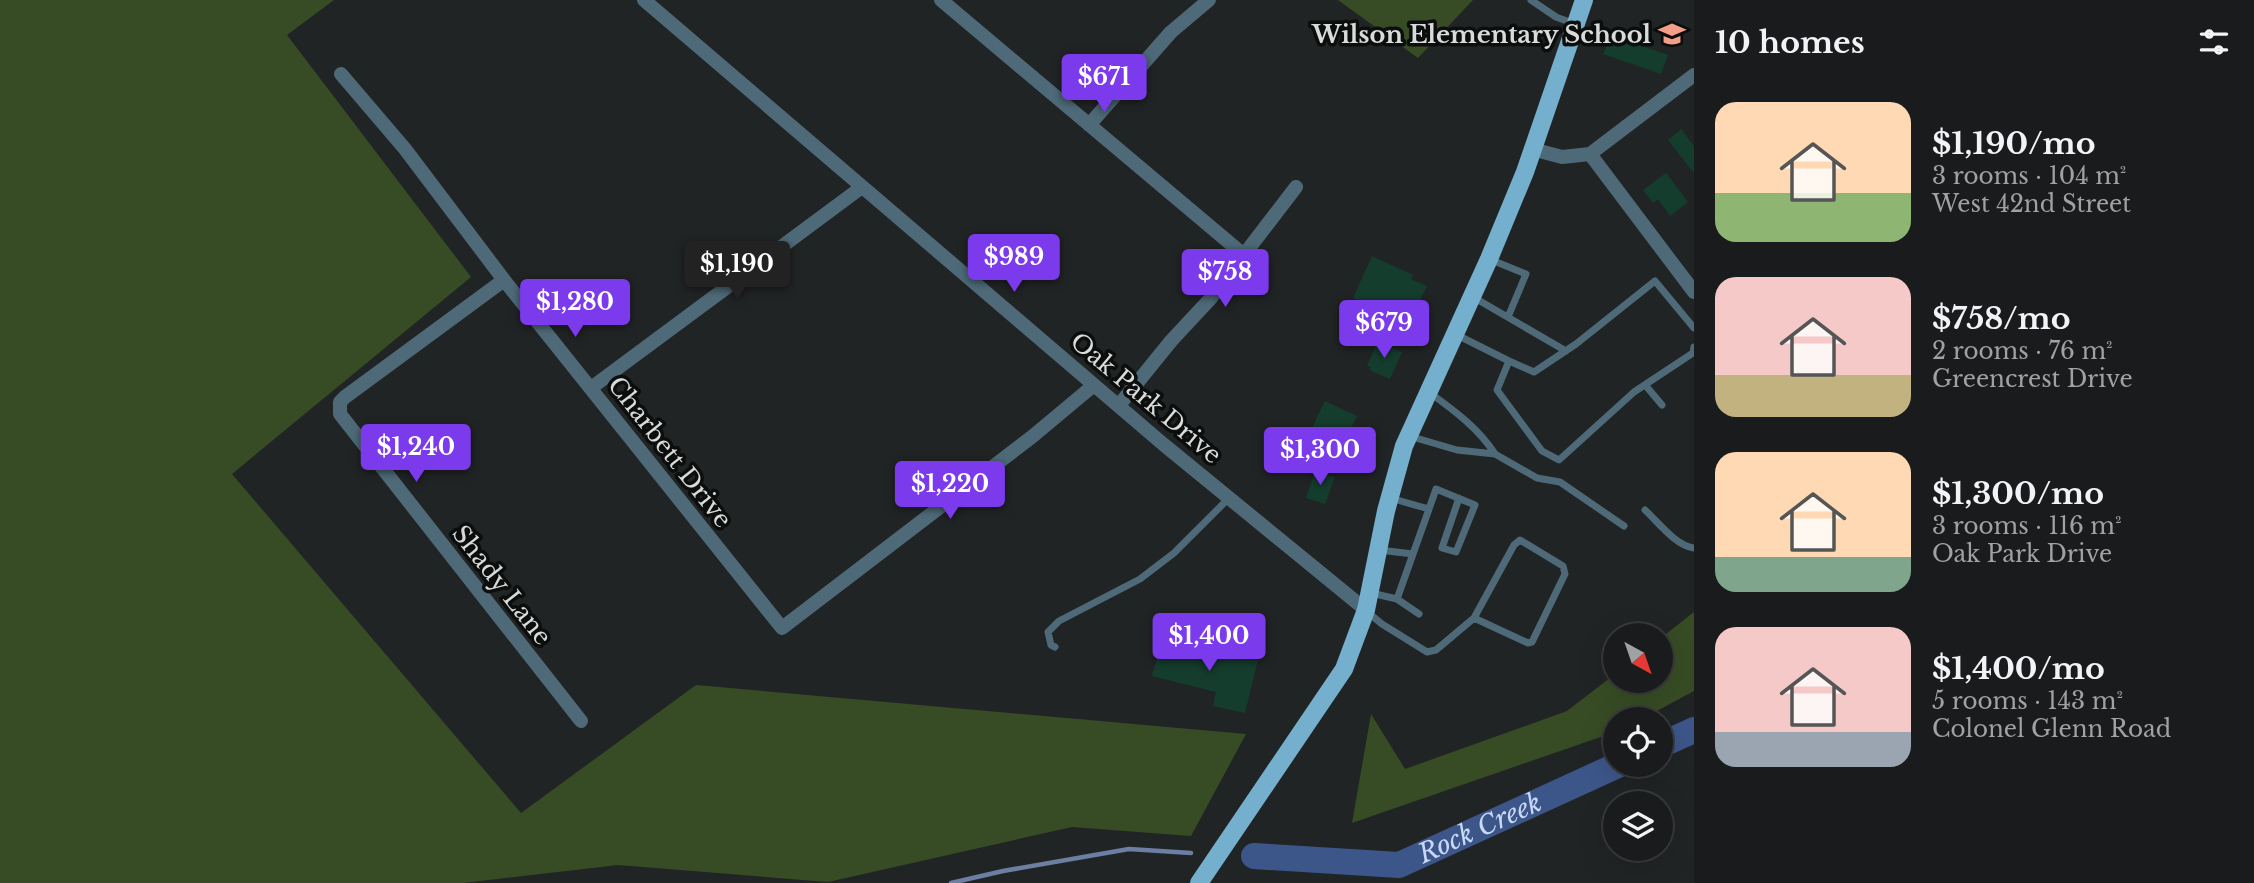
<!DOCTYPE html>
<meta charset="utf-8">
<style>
body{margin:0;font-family:"Libre Baskerville",serif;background:#222425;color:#f1f3f6;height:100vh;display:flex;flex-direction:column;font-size:26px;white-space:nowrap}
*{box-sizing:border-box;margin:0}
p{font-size:23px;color:#9fa1a3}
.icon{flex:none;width:38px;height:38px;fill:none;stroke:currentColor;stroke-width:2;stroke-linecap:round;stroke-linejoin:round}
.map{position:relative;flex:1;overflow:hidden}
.drawer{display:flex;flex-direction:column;background:#191b1c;width:560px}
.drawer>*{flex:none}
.needle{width:46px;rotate:140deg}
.tools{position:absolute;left:1603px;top:623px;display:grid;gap:14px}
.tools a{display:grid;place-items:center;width:70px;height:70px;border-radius:50%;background:#191b1c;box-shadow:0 7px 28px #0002,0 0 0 2px #37393b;font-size:35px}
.price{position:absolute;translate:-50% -60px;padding:0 16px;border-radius:7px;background:#7c3aed;color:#fff;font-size:23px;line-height:46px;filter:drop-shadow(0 2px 4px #0008)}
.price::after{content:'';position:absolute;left:50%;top:42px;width:21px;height:16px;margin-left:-10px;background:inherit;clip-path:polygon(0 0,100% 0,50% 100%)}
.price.active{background:#222;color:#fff}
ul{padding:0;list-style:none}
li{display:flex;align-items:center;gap:21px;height:175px;padding:0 21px}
li span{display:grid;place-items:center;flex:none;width:196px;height:140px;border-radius:21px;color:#555}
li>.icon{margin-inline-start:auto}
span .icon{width:84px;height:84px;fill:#fffc;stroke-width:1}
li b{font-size:30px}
h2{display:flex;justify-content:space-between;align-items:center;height:84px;padding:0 21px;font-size:30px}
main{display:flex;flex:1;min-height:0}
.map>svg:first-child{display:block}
.green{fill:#374c25}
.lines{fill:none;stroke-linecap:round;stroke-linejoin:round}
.stream{stroke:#6c7ea2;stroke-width:4.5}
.river{stroke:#3d5689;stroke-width:26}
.building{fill:#153d2d}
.lane{stroke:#4e6a78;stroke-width:7}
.street{stroke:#4e6a78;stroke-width:14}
.primary{stroke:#74b0ce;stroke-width:18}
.labels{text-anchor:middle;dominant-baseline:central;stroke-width:7;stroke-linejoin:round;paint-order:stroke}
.poi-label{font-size:24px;font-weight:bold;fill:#d9dbdb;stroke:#0c0d0d;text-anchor:end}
.street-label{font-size:24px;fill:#d9dbdb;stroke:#0c0d0d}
.water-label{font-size:26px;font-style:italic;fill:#c8d8f8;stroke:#0c0d0d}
</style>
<main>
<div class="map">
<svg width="1694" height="883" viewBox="0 0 1694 883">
<rect width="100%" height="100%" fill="#212425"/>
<path class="green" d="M 0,0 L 334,0 L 287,35 L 471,277 L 232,474 L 521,813 L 696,685 L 1246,734 L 1191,836 L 1072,827 L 828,882 L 618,865 L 463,883 L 0,883 Z
M 1338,0 L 1473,0 L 1418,58 Z
M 1694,612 L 1694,691 L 1642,719 L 1615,719 L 1615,732 L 1352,823 L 1371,714 L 1405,769 L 1567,711 L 1615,674 L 1615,681 L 1661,681 L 1661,638 Z"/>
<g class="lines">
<path class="stream" d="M 951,883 L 1003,871 L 1129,849 L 1191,853"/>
<g class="river">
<path d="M 1661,745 L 1694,730"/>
<path id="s1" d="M 1254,856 L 1399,865 L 1618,765"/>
</g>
</g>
<path class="building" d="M 1614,28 L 1631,35 L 1628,41 L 1668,55 L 1661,74 L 1603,54 Z
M 1681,129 L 1694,146 L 1694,173 L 1668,140 Z
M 1666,173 L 1688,202 L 1670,216 L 1658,199 L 1653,203 L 1643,190 Z
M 1372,256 L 1413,275 L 1411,279 L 1427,286 L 1412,317 L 1376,301 L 1372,307 L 1353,298 Z
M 1380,343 L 1402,352 L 1390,379 L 1369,370 L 1371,367 L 1367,366 L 1376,345 Z
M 1325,401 L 1357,416 L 1339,453 L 1307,438 Z
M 1315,471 L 1335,477 L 1325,504 L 1306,498 Z
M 1162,641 L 1231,657 L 1232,653 L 1258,660 L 1245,713 L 1213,706 L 1216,692 L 1152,676 Z"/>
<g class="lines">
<path class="lane" d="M 1531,0 L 1556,17 L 1575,24
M 1489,259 L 1526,274 L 1508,317
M 1473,297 L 1566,351
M 1455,334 L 1509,361 L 1497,390 L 1542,451 L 1559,460 L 1634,392 L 1693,353 L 1694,347
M 1509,361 L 1534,372 L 1576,344 L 1655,281 L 1694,328
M 1646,386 L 1662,405
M 1430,393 C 1455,411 1479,429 1495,454
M 1409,436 L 1457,450 L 1495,454 L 1537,478 L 1560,482 L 1624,526
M 1390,498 L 1429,509 L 1397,599 L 1419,614
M 1429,509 L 1436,489 L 1475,505 L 1456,552 L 1442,548 L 1459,498
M 1645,510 C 1658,522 1676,546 1694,548
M 1379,550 L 1413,554
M 1371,593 L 1397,599
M 1366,611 L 1382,624 L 1427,652 L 1436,650 L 1474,618 L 1514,545 L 1520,540 L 1563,566 L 1565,574 L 1532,642 L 1528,643 L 1474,618
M 1055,647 L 1051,645 L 1048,632 L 1059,621 L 1140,579 L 1174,553 L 1230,497"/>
<path class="street" d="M 644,0 L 1163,444 L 1366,610
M 941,0 L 1244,255
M 341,74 L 405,149 L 504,280 L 782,628 L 1033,436 L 1094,385
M 1089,125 L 1171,32 L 1209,0
M 1532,149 L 1562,157 L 1590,154 L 1694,75
M 1590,154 L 1694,292
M 504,280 L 345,397 L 340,402 L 340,414 L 581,721
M 591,388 L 862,187
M 1120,404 L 1171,341 L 1211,298 L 1296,187"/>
<path class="primary" d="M 1199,883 L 1344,669 L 1366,610 L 1386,511 L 1404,446 L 1489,259 L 1525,172 L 1584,0"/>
</g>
<defs>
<symbol id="school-bare" viewBox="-9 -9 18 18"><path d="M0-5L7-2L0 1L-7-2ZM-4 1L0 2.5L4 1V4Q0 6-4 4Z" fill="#f49e89" stroke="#0c0d0d" stroke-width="2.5" paint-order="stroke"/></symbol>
</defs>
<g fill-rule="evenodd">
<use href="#school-bare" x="1653" y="15" width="38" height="38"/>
</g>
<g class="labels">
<g class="poi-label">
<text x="1651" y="34">Wilson Elementary School</text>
</g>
<g class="street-label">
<text transform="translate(1146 398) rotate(40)">Oak Park Drive</text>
<text transform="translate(670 452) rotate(52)">Charbett Drive</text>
<text transform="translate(502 585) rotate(52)">Shady Lane</text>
</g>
<g class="water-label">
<text stroke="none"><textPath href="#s1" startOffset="234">Rock Creek</textPath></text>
</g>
</g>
</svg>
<div class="tools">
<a><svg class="needle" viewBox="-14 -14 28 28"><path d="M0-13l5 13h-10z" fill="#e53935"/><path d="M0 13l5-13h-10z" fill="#9fa1a3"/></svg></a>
<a><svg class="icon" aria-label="locate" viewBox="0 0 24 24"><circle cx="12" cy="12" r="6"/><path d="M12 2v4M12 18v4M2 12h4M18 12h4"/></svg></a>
<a><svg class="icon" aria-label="layers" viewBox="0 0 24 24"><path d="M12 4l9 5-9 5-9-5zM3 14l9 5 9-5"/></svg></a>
</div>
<b class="price" style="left:1104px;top:114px">$671</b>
<b class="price" style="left:1014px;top:294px">$989</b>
<b class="price active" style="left:737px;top:301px">$1,190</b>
<b class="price" style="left:1225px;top:309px">$758</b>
<b class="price" style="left:575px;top:339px">$1,280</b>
<b class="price" style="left:1384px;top:360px">$679</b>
<b class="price" style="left:416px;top:484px">$1,240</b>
<b class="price" style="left:1320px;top:487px">$1,300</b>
<b class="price" style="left:950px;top:521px">$1,220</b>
<b class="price" style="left:1209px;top:673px">$1,400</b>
</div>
<section class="drawer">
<h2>10 homes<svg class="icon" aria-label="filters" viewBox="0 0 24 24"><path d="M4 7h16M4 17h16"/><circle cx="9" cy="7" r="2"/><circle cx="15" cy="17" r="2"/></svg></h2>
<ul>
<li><span style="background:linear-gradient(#ffd9b3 65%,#8fb573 0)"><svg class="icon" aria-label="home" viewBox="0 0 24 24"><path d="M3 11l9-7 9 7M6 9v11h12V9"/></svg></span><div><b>$1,190/mo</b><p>3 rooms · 104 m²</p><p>West 42nd Street</p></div></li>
<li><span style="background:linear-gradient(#f6c9c9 70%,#c2b280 0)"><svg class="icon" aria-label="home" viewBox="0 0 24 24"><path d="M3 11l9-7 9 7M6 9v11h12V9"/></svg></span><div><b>$758/mo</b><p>2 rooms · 76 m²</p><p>Greencrest Drive</p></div></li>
<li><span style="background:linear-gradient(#ffd9b3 75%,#7fa58c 0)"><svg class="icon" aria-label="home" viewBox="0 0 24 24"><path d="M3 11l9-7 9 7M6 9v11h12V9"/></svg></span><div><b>$1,300/mo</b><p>3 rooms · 116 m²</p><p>Oak Park Drive</p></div></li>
<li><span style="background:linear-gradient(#f6c9c9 75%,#9aa5b1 0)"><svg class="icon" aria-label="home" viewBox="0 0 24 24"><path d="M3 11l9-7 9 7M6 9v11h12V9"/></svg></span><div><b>$1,400/mo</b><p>5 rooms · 143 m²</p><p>Colonel Glenn Road</p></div></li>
</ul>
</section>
</main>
